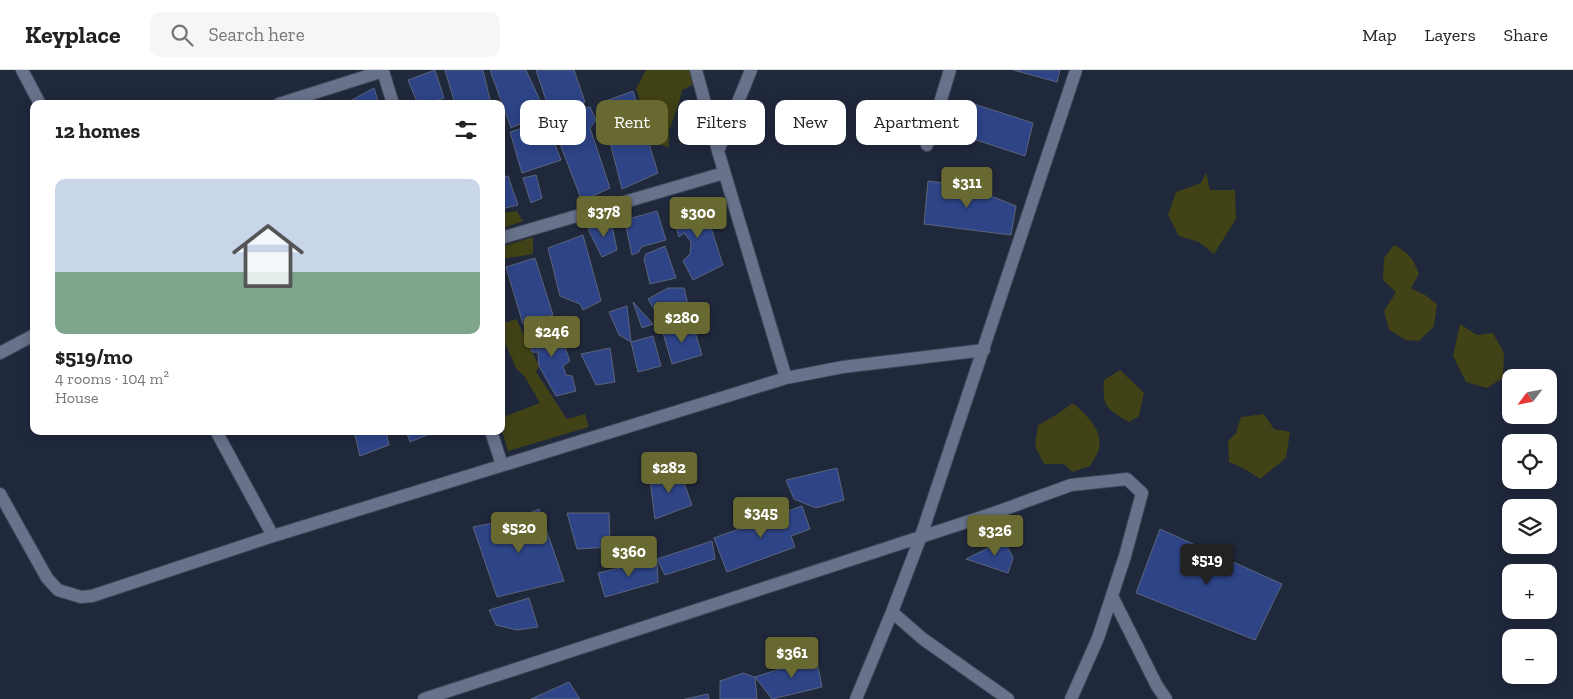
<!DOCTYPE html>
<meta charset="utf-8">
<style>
body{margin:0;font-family:"Zilla Slab",serif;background:#f6f6f6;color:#222;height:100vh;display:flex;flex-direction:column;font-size:19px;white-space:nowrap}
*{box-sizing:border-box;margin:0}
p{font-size:16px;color:#767676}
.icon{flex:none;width:28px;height:28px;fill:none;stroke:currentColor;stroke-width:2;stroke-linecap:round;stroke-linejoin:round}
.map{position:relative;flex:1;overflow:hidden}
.details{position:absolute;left:30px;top:30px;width:475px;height:335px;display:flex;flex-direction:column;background:#fff;border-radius:10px;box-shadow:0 2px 12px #0003}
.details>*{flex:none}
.banner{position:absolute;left:520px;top:30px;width:475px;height:45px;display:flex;gap:10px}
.needle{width:32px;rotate:238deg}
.tools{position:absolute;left:1502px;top:299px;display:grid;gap:10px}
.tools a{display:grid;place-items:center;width:55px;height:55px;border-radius:10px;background:#fff;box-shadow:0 2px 12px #0003;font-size:25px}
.price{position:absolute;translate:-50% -42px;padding:0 11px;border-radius:5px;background:#676931;color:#fff;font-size:16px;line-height:32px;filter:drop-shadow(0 1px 2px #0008)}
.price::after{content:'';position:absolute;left:50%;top:30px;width:15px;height:11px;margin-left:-8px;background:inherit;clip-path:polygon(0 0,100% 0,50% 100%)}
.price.on{background:#222;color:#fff}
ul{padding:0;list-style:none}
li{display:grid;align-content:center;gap:10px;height:265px;padding:0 25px}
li+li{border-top:1px solid #e0e0e0}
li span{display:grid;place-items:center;height:155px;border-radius:10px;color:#555}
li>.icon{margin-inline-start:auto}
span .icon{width:90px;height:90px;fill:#fffc;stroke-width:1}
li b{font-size:21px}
h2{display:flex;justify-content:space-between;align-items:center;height:60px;padding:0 25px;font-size:21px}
.tag{padding:0 18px;border-radius:10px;background:#fff;box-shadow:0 2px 12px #0003;font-size:18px;line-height:45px}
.tag.on{background:#676931;color:#fff}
header{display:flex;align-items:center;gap:30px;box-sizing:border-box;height:70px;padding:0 25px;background:#fff;border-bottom:1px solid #e0e0e0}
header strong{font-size:24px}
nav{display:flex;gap:28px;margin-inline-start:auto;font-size:18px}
.search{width:350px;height:45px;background:#f6f6f6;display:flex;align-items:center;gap:12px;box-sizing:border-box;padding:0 18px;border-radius:10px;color:#767676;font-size:19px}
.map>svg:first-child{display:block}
.green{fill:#414216}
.building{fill:#2e4487;stroke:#5a647b}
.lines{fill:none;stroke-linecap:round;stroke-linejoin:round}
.minor-casing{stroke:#3f4557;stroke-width:14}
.minor{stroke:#68728b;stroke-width:12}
</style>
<header>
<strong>Keyplace</strong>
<div class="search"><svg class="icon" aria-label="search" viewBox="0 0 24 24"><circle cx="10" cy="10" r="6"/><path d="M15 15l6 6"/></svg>Search here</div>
<nav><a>Map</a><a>Layers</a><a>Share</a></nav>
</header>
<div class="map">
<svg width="1573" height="629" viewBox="0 0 1573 629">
<rect width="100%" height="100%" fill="#20283c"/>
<path class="green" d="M 646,0 L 690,0 L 694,14 L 682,20 L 679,33 L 669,61 L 669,78 L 654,72 L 636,19 Z
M 1206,102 L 1210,120 L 1235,120 L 1236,149 L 1214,184 L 1199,172 L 1179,166 L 1168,145 L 1176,122 L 1201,113 Z
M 517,141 L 523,151 L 501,159 L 501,143 Z
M 533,167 L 533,184 L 501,189 L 501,177 Z
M 1394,175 C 1409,183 1413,188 1419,204 L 1411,218 L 1425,225 L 1437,234 L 1434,256 L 1419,271 L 1406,270 L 1389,260 L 1384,241 L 1396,222 L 1383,210 L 1384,188 Z
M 516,249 L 539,296 L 536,302 L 567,349 L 585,344 L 589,357 L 508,381 L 501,357 L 501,330 L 506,346 L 540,333 L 525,307 L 516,298 L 505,273 L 501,274 L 501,254 Z
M 1460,254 L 1477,265 L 1493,263 L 1504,283 L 1503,308 L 1487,318 L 1466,312 L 1453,286 Z
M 1120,300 L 1144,323 L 1139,346 L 1129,352 C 1107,339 1102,337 1104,310 Z
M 1073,333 C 1086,345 1103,359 1099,379 C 1097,385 1093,391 1090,396 L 1072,402 L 1064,394 L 1044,394 L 1035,376 L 1038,355 L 1056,345 Z
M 1264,344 L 1274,359 L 1290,362 L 1286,388 L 1260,409 L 1245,399 L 1229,392 L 1228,371 L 1236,363 L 1241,347 Z"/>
<path class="building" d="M 435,0 L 444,28 L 427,34 L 418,34 L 408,10 Z
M 445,0 L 483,0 L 491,34 L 455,34 Z
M 490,0 L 526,0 L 543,37 L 534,42 L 533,48 L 511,58 Z
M 536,0 L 574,0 L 585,32 L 551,45 Z
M 1013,0 L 1060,0 L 1057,12 Z
M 374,18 L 379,34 L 351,34 L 350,31 Z
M 633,21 L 658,103 L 622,119 L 600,33 Z
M 971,33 L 1033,53 L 1025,86 L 958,64 Z
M 590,37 L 596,50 L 590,58 L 610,118 L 582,131 L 555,61 L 561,41 Z
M 535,54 L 542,62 L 549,59 L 561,90 L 522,103 L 510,62 Z
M 536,105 L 542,128 L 531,133 L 523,108 Z
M 508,106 L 518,135 L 501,139 L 501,107 Z
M 928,111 L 966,116 L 1016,136 L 1011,165 L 924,154 Z
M 702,130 L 723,195 L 693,210 L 683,191 L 690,184 L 691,172 L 684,163 L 679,167 L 671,139 Z
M 657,141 L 666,170 L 641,177 L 639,182 L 632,185 L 624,147 L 632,148 Z
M 611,151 L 617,180 L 602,187 L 588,159 Z
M 583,165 L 601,231 L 583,240 L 580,234 L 560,226 L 548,178 Z
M 665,176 L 676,208 L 650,214 L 644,189 L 646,184 Z
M 535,188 L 553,245 L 523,254 L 506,197 Z
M 668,218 L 684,218 L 693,255 L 683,249 L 666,259 L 648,229 Z
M 633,232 L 653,254 L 642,258 Z
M 627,236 L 631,272 L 619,265 L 609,242 Z
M 556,254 L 570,291 L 563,296 L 566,305 L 572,306 L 576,321 L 556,326 L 539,296 L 538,282 L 532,282 L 527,261 Z
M 693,255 L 702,285 L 672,294 L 663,263 Z
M 653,266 L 661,296 L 638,302 L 631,272 Z
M 610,278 L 615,312 L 596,315 L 581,284 Z
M 354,361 L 386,361 L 389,375 L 360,386 Z
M 406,361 L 437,361 L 410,372 Z
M 837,398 L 844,430 L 816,438 L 794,429 L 786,410 Z
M 679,399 L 692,435 L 655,449 L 650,410 Z
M 802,436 L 810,459 L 791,466 L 795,477 L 727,502 L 714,468 Z
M 539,439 L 564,511 L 497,527 L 473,457 L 515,449 Z
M 567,443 L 609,443 L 610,477 L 577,479 Z
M 1160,459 L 1282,514 L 1255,570 L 1136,523 Z
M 1004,470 L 1013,488 L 1008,503 L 966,489 Z
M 712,471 L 715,489 L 665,505 L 657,489 Z
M 657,489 L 658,512 L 605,527 L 598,503 Z
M 529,528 L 538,557 L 517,560 L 496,555 L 489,540 Z
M 816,587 L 822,617 L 772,629 L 755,607 Z
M 743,603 L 755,607 L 757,629 L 720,629 L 720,611 Z
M 569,612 L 580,629 L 531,629 Z
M 708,624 L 709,629 L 685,629 Z"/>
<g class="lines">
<defs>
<path id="minor" d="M 22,0 L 40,34
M 696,0 L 718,81 L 786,308
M 279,34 L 383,1 L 393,34
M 927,75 L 950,0
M 718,81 L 751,0
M 501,168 L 724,103
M 0,283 L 34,265
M 216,361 L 273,466
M 491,361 L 502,395
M 0,424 L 47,508 L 58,520 L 81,527 L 92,526 L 273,466 L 786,308 L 843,297 L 984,280
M 1112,526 L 1157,616 L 1166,629
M 892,542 L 923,569 L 1008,629
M 424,629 L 994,443 L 1071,415 L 1127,409 L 1142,423 L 1125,486 L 1098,568 L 1071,629
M 856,629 L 892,542 L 921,466 L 1076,0"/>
</defs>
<use href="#minor" class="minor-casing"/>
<use href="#minor" class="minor"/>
</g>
</svg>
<div class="tools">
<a><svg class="needle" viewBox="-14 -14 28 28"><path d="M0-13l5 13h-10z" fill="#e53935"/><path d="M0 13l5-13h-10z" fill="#767676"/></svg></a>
<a><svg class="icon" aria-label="locate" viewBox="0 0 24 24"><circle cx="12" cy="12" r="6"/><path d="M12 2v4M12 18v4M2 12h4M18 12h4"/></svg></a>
<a><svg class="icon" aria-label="layers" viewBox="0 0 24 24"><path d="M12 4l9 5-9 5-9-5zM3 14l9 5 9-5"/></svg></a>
<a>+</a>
<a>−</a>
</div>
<b class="price" style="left:967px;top:139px">$311</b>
<b class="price" style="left:604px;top:168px">$378</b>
<b class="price" style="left:698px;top:169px">$300</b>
<b class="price" style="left:682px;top:274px">$280</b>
<b class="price" style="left:552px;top:288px">$246</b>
<b class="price" style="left:669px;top:424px">$282</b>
<b class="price" style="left:761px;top:469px">$345</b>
<b class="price" style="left:519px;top:484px">$520</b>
<b class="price" style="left:995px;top:487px">$326</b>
<b class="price" style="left:629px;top:508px">$360</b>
<b class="price on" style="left:1207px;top:516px">$519</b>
<b class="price" style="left:792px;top:609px">$361</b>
<div class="banner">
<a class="tag">Buy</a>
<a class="tag on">Rent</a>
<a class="tag">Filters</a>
<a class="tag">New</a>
<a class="tag">Apartment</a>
</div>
<section class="details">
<h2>12 homes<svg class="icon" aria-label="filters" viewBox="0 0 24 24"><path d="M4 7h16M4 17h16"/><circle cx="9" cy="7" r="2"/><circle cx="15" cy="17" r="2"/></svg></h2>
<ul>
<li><span style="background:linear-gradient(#c9d6e8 60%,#7fa58c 0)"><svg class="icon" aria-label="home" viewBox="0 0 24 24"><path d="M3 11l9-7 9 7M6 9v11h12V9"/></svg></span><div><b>$519/mo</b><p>4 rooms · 104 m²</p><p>House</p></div></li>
</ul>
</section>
</div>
